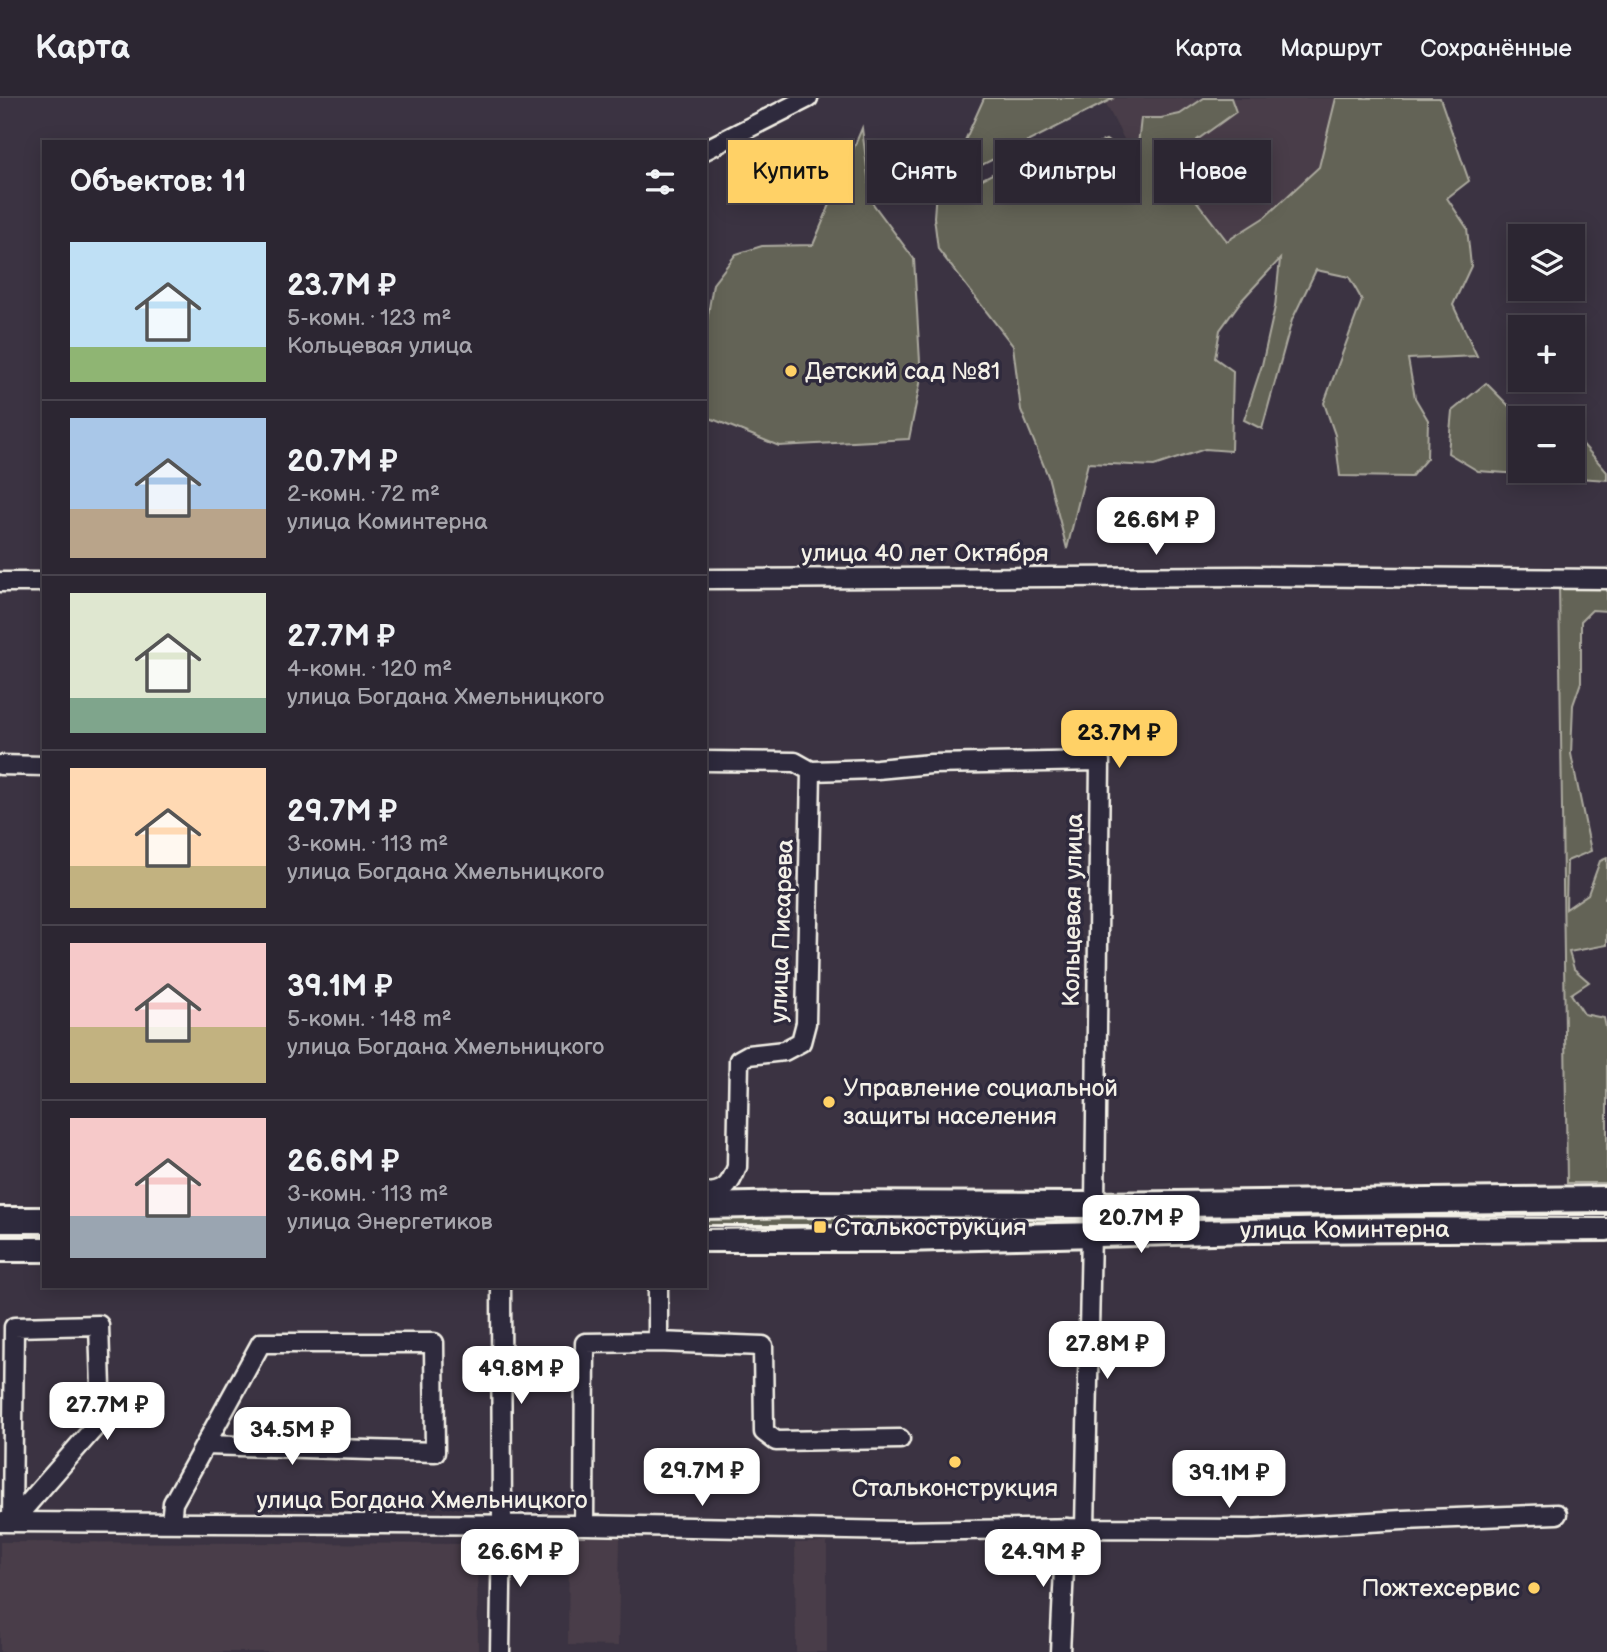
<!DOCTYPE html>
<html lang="ru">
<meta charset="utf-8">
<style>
body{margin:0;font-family:"Balsamiq Sans",sans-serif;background:#342e3a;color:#f1f3f6;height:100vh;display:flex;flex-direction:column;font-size:26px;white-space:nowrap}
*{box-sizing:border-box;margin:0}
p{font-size:23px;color:#a6a5ac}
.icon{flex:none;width:38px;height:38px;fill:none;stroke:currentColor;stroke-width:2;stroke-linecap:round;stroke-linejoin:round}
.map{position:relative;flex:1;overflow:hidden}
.side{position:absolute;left:42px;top:42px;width:665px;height:1148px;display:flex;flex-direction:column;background:#2c2632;border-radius:0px;box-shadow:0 4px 18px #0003,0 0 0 2px #48434d}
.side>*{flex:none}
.banner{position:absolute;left:728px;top:42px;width:665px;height:63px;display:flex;gap:14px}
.controls{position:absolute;left:1508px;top:126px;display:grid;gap:14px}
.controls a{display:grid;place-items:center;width:77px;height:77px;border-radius:0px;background:#2c2632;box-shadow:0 4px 18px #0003,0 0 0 2px #48434d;font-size:35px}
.price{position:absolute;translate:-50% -60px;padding:0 16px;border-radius:14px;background:#fff;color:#222;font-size:23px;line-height:46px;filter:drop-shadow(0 2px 4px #0008)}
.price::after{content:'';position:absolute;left:50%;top:42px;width:21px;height:16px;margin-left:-10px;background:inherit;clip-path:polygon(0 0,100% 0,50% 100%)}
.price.active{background:#ffd166;color:#111}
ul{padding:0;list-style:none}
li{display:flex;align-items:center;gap:21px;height:175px;padding:0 28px}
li+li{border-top:2px solid #48434d}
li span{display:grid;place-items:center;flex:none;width:196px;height:140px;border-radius:0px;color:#555}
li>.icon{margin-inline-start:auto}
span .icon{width:84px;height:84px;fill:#fffc;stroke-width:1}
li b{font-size:30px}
h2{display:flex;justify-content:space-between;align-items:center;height:84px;padding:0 28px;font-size:30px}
.pill{padding:0 24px;border-radius:0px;background:#2c2632;box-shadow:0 4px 18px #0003,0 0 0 2px #48434d;font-size:24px;line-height:63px}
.pill.active{background:#ffd166;color:#111}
header{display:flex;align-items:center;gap:42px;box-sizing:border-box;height:98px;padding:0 35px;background:#2c2632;border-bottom:2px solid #48434d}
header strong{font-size:33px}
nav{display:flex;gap:38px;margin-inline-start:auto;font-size:24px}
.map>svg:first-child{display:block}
.built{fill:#493e48}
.green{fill:#646456;stroke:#acaa9f;stroke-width:2}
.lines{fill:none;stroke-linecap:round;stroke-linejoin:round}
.street-casing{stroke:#f4f1e8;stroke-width:23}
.secondary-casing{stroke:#f4f1e8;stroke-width:30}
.street{stroke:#2f2a3d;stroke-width:18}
.secondary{stroke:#2f2a3d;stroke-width:24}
.tram{stroke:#f4f1e8;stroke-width:2}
.poi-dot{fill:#ffd166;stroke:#2f2a3d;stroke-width:2.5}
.labels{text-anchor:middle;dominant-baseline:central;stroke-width:7;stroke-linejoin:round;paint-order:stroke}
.poi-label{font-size:24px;fill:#f4f1e8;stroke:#2f2a3d;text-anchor:start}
.street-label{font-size:24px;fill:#f4f1e8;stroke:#2f2a3d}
</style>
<header>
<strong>Карта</strong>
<nav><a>Карта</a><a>Маршрут</a><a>Сохранённые</a></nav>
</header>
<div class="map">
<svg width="1607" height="1554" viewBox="0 0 1607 1554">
<rect width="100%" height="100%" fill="#3b3342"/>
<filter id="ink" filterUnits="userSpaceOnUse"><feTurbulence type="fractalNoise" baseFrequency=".0143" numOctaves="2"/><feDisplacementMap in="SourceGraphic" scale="14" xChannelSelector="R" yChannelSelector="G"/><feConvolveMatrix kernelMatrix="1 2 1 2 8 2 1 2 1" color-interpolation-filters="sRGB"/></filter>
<g filter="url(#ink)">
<path class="built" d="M 1103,0 L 1349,0 L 1303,132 L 1256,154 L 1162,116 Z
M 569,1438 L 620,1438 L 618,1548 L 568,1547 Z
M 0,1444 L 477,1446 L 478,1554 L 0,1554 Z
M 827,1444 L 827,1554 L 796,1554 L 795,1445 Z"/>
<path class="green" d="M 984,0 L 1114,0 L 946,85 Z
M 1204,0 L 1231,0 L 1236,14 L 1197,42 L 1182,84 L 1227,143 L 1265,119 L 1319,69 L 1336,0 L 1440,0 L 1469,83 L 1447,100 L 1467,130 L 1471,168 L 1453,207 L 1477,258 L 1408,261 L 1415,300 L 1428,322 L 1427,360 L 1411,379 L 1340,378 L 1335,337 L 1324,305 L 1362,202 L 1349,179 L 1316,172 L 1292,222 L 1262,331 L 1244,322 L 1262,267 L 1275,209 L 1280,161 L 1241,203 L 1220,232 L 1215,260 L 1233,273 L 1231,353 L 1205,351 L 1154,368 L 1088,365 L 1067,451 L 1048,378 L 1021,312 L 1013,248 L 938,151 L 934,119 L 936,92 L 955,95 L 994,75 L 1013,80 L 1041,80 L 1071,56 L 1106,42 L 1136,65 L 1141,20 L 1161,20 L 1180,16 Z
M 862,30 L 871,103 L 914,161 L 921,281 L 909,341 L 779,348 L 705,318 L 705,235 L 713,186 L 736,156 L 762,148 L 813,147 Z
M 1486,285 L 1509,308 L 1550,320 L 1521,320 L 1521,373 L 1573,373 L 1573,335 L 1607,374 L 1607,382 L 1478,373 L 1448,355 L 1452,313 Z
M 1559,486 L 1607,486 L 1607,513 L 1592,512 L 1581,523 L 1581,584 L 1573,607 L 1571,656 L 1591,753 L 1567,763 L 1566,811 L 1588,796 L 1600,763 L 1607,760 L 1607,794 L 1605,800 L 1607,802 L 1607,847 L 1569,854 L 1574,871 L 1589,884 L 1571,896 L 1584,916 L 1604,920 L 1607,934 L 1607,1085 L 1567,1085 Z
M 1547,1109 L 1547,1126 L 926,1133 L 926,1116 Z
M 887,1116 L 888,1135 L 705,1136 L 705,1118 Z
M 44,1127 L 44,1144 L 0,1145 L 0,1128 Z"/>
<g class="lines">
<defs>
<path id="street" d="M 705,52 L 808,0
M 705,481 L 1248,478 L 1607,481
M 0,484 L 44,484
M 705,663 L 795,664 L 811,673 L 877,671 L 931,666 L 1100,663 L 1095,1107
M 0,667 L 44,668
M 705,1095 C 725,1095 730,1087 737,1069 L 739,962 L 748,957 L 784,953 L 801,944 L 806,925 L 811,673
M 658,1188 L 658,1244
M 99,1227 L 102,1321 L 12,1424 L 14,1229 Z
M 0,1424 L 584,1427 L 901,1433 L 1085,1430 L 1248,1431 L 1403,1422 L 1557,1416
M 171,1425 L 173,1405 L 205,1347 L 435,1354 L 434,1245 L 261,1245 L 205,1347
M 584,1427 L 585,1245 L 658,1244 L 763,1248 L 764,1334 L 776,1343 L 900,1341
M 1085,1430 L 1091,1135
M 500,1554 L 502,1427 L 501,1188
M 1060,1554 L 1066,1430"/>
<g id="secondary">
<path d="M 705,1108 L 796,1106 L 1095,1107 L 1607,1101"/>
<path d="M 0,1122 L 44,1122"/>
<path id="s1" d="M 705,1141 L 903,1141 L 1252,1132 L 1607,1130"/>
<path d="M 0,1151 L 44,1151"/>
</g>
</defs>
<use href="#street" class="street-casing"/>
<use href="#secondary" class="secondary-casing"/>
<use href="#street" class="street"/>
<use href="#secondary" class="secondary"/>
<path class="tram" d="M 705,1131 L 907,1128 L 1343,1119 L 1607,1120
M 0,1139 L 44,1139"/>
</g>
</g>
<g class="poi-dot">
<circle cx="791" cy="273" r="7"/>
<circle cx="829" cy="1004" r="7"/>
<rect x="813" y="1122" width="14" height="14" rx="3.5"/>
<circle cx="955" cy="1364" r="7"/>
<circle cx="1534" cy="1490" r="7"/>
</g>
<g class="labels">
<g class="poi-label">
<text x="805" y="273">Детский сад №81</text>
<text x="843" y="990">Управление социальной<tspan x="843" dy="28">защиты населения</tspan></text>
<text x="834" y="1129">Сталькострукция</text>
<text x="955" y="1390" text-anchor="middle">Стальконструкция</text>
<text x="1520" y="1490" text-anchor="end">Пожтехсервис</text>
</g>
<g class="street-label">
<text x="925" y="455">улица 40 лет Октября</text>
<text transform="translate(1073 812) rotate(-89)">Кольцевая улица</text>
<text transform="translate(782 833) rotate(-88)">улица Писарева</text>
<text stroke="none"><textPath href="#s1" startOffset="640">улица Коминтерна</textPath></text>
<text x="422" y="1402">улица Богдана Хмельницкого</text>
</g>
</g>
</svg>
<div class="controls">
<a><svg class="icon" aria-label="layers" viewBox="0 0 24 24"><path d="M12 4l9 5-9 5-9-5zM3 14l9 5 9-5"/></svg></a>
<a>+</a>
<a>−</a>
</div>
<b class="price" style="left:1156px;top:459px">26.6M ₽</b>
<b class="price active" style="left:1119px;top:672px">23.7M ₽</b>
<b class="price" style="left:1141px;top:1157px">20.7M ₽</b>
<b class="price" style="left:1107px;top:1283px">27.8M ₽</b>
<b class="price" style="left:521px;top:1308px">49.8M ₽</b>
<b class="price" style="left:107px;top:1344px">27.7M ₽</b>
<b class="price" style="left:292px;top:1369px">34.5M ₽</b>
<b class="price" style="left:702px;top:1410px">29.7M ₽</b>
<b class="price" style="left:1229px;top:1412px">39.1M ₽</b>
<b class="price" style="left:520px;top:1491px">26.6M ₽</b>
<b class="price" style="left:1043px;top:1491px">24.9M ₽</b>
<div class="banner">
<a class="pill active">Купить</a>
<a class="pill">Снять</a>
<a class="pill">Фильтры</a>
<a class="pill">Новое</a>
</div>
<section class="side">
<h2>Объектов: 11<svg class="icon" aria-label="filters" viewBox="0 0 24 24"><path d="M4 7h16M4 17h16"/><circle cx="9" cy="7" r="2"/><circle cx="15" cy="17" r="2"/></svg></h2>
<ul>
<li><span style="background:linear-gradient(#bfe0f5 75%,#8fb573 0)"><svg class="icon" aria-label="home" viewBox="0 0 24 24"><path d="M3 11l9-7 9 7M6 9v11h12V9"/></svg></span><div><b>23.7M ₽</b><p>5-комн. · 123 m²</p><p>Кольцевая улица</p></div></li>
<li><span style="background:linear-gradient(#a9c7e8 65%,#b9a48a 0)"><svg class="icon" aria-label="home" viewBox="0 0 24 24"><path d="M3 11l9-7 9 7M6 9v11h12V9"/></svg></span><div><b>20.7M ₽</b><p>2-комн. · 72 m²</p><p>улица Коминтерна</p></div></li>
<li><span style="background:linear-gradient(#dfe7d0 75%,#7fa58c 0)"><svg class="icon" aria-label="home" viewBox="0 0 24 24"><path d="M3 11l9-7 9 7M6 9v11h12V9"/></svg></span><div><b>27.7M ₽</b><p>4-комн. · 120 m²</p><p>улица Богдана Хмельницкого</p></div></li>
<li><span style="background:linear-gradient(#ffd9b3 70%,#c2b280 0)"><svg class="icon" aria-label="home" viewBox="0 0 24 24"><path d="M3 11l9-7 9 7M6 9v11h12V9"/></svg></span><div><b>29.7M ₽</b><p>3-комн. · 113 m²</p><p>улица Богдана Хмельницкого</p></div></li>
<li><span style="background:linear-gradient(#f6c9c9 60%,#c2b280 0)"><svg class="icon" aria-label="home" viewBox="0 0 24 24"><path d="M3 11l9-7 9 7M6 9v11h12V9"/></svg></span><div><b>39.1M ₽</b><p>5-комн. · 148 m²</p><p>улица Богдана Хмельницкого</p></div></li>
<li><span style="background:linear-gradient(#f6c9c9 70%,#9aa5b1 0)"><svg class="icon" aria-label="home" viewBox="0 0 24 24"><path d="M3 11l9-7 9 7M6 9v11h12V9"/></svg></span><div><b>26.6M ₽</b><p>3-комн. · 113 m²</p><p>улица Энергетиков</p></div></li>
</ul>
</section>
</div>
